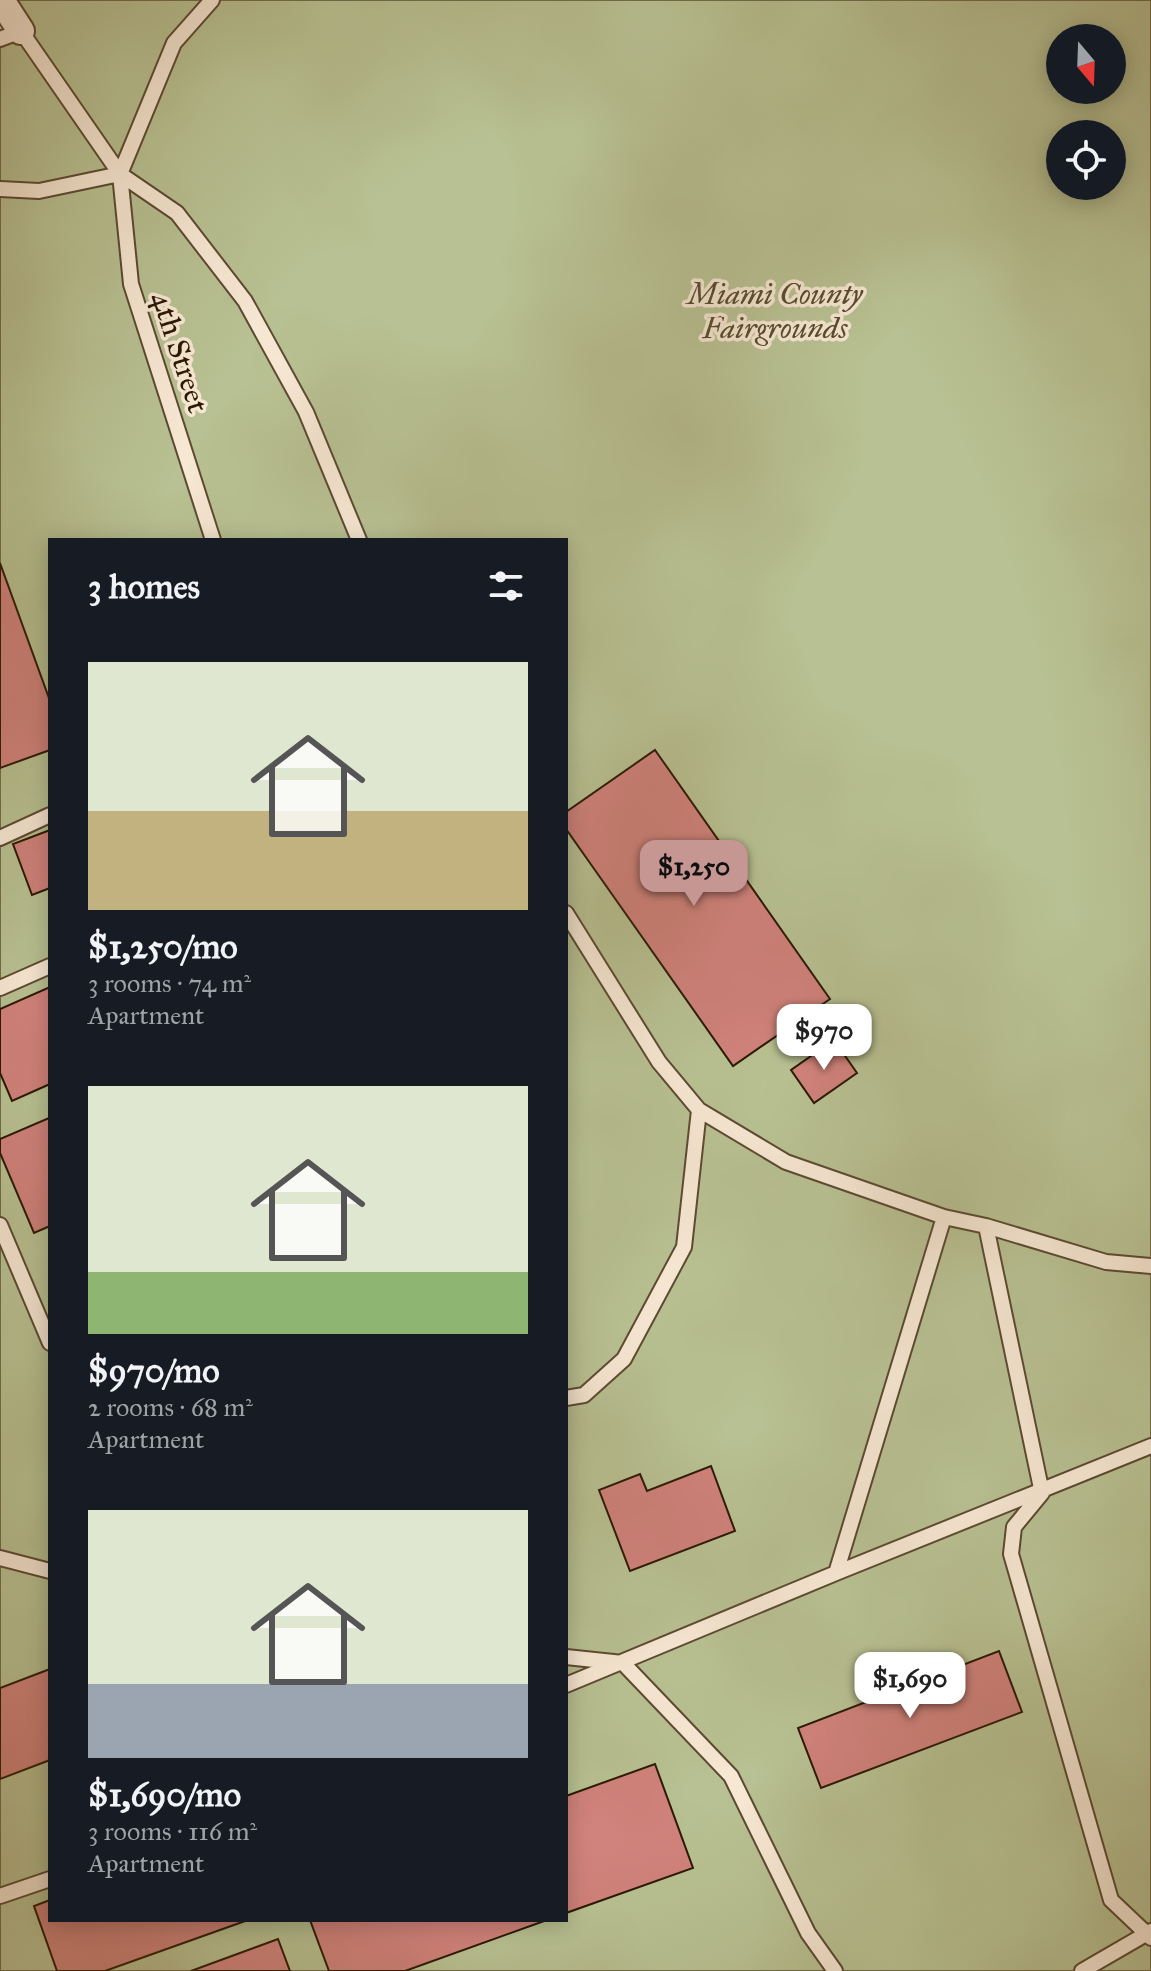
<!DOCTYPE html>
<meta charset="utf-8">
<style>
body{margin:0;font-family:"IM FELL Great Primer",serif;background:#242831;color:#f1f3f6;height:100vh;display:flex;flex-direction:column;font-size:30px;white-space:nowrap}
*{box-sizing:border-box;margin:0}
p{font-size:26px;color:#9ea1a6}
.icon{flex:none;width:44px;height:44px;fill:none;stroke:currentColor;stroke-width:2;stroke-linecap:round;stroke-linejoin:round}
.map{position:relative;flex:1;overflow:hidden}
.panel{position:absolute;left:48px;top:538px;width:520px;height:1384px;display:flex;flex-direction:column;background:#171b24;border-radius:0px;box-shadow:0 4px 20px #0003}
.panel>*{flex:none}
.needle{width:52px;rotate:161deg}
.tools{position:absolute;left:1046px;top:24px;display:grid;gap:16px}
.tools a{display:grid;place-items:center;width:80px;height:80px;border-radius:50%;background:#171b24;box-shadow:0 4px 20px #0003;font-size:40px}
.price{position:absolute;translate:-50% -68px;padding:0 18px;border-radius:16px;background:#fff;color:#222;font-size:26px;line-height:52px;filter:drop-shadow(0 2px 4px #0008)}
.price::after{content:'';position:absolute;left:50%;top:48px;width:24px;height:18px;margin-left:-12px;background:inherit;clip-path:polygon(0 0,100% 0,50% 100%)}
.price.current{background:#c59692;color:#111}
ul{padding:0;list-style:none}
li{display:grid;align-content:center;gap:16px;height:424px;padding:0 40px}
li span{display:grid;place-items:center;height:248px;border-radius:0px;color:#555}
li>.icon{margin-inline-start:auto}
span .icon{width:144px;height:144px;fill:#fffc;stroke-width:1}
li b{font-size:34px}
h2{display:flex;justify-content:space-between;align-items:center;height:96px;padding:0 40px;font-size:34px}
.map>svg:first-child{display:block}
.green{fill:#b8c193;stroke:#716d4a;stroke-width:2;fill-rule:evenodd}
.building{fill:#d0827c;stroke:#2a1902;stroke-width:2}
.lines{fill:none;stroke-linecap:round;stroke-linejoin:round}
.service-casing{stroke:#5c4a31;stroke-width:18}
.minor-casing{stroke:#5c4a31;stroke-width:30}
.service{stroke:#f7e8d4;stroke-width:14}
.minor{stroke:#f7e8d4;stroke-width:26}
.labels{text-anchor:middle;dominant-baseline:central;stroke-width:7;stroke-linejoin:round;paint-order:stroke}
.park-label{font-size:30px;font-style:italic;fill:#554b2e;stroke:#f7e8d4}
.street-label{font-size:30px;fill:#2a1902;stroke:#f7e8d4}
</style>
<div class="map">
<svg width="1151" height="1971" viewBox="0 0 1151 1971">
<rect width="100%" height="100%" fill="#f2dcbd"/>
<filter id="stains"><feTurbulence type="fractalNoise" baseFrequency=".0025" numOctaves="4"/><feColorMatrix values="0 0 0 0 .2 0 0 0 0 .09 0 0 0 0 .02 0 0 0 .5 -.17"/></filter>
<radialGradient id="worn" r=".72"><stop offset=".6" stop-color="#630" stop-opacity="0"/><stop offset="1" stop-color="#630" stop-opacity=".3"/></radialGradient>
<path class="green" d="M 1,0 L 1151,0 L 1151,1971 L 0,1971 L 0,39 L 21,30 ZM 1060,38 L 1112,38 L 1112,90 L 1060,90 ZM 1060,134 L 1112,134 L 1112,186 L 1060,186 ZM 50,540 L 566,540 L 566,1920 L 50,1920 Z"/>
<path class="building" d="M 0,563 L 50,701 L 50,750 L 0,768 Z
M 655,750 L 830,999 L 733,1066 L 566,829 L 566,812 Z
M 50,830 L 50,888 L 32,895 L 13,844 Z
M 50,987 L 50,1084 L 12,1101 L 0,1073 L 0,1009 Z
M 834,1040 L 857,1073 L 814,1103 L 791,1070 Z
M 49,1118 L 50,1226 L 34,1233 L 0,1153 L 0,1139 Z
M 711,1466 L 735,1531 L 630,1571 L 599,1490 L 640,1474 L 647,1491 Z
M 999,1651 L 1022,1712 L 821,1788 L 798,1728 Z
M 50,1669 L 50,1760 L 0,1779 L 0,1688 Z
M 655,1764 L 693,1868 L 566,1913 L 566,1796 Z
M 50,1900 L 50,1920 L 248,1920 L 105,1971 L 57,1971 L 34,1906 Z
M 310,1920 L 547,1920 L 405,1971 L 329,1971 Z
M 278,1939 L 290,1971 L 191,1971 Z"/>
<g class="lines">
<defs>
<path id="service" d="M 0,39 L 21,31 L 120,174 L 177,213 L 245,301 L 306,412 L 359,540
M 120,174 L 131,284 L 213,540
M 0,189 L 39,191 L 120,174 L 174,43 L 212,0
M 0,838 L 50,815
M 566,913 L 659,1062 L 699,1110 L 786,1162 L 944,1217 L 986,1226 L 1106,1262 L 1151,1266
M 0,988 L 50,966
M 0,1225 L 50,1343
M 986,1226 L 1042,1493 L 1014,1527 L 1011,1554 L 1111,1900 L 1151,1938
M 566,1398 L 584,1395 L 624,1359 L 684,1247 L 699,1110
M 0,1558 L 50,1571
M 836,1573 L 1151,1446
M 566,1657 L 623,1663 L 731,1776 L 808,1933 L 835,1971
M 566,1685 L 836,1573 L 944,1217
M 0,1896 L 50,1879
M 1082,1971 L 1151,1931"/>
<path id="minor" d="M 1,0 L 21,31"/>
</defs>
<use href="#service" class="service-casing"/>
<use href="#minor" class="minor-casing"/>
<use href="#service" class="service"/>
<use href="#minor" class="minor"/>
</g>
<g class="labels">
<g class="park-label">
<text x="775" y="294">Miami County<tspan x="775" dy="34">Fairgrounds</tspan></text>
</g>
<g class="street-label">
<text transform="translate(180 352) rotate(72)">4th Street</text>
</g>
</g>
<rect width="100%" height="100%" filter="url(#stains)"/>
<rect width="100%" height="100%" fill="url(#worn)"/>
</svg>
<div class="tools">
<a><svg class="needle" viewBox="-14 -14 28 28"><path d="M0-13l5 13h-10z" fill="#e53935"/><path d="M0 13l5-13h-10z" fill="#9ea1a6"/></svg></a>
<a><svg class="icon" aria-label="locate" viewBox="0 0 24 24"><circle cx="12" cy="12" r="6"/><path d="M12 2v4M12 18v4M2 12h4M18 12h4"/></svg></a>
</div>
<b class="price current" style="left:694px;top:908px">$1,250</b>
<b class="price" style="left:824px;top:1072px">$970</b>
<b class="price" style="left:910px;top:1720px">$1,690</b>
<section class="panel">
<h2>3 homes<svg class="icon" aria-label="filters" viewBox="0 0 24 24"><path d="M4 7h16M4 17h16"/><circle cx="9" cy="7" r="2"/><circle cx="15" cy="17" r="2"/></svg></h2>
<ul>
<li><span style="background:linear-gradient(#dfe7d0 60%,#c2b280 0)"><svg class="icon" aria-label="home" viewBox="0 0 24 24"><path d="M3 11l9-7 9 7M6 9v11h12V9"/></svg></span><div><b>$1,250/mo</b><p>3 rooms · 74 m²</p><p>Apartment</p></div></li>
<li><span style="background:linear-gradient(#dfe7d0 75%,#8fb573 0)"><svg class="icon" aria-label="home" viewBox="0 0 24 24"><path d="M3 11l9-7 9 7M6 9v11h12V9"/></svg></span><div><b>$970/mo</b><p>2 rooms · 68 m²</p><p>Apartment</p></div></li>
<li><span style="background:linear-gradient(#dfe7d0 70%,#9aa5b1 0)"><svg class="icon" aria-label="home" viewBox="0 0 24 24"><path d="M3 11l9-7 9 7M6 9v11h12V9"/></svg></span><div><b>$1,690/mo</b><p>3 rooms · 116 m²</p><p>Apartment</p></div></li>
</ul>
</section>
</div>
